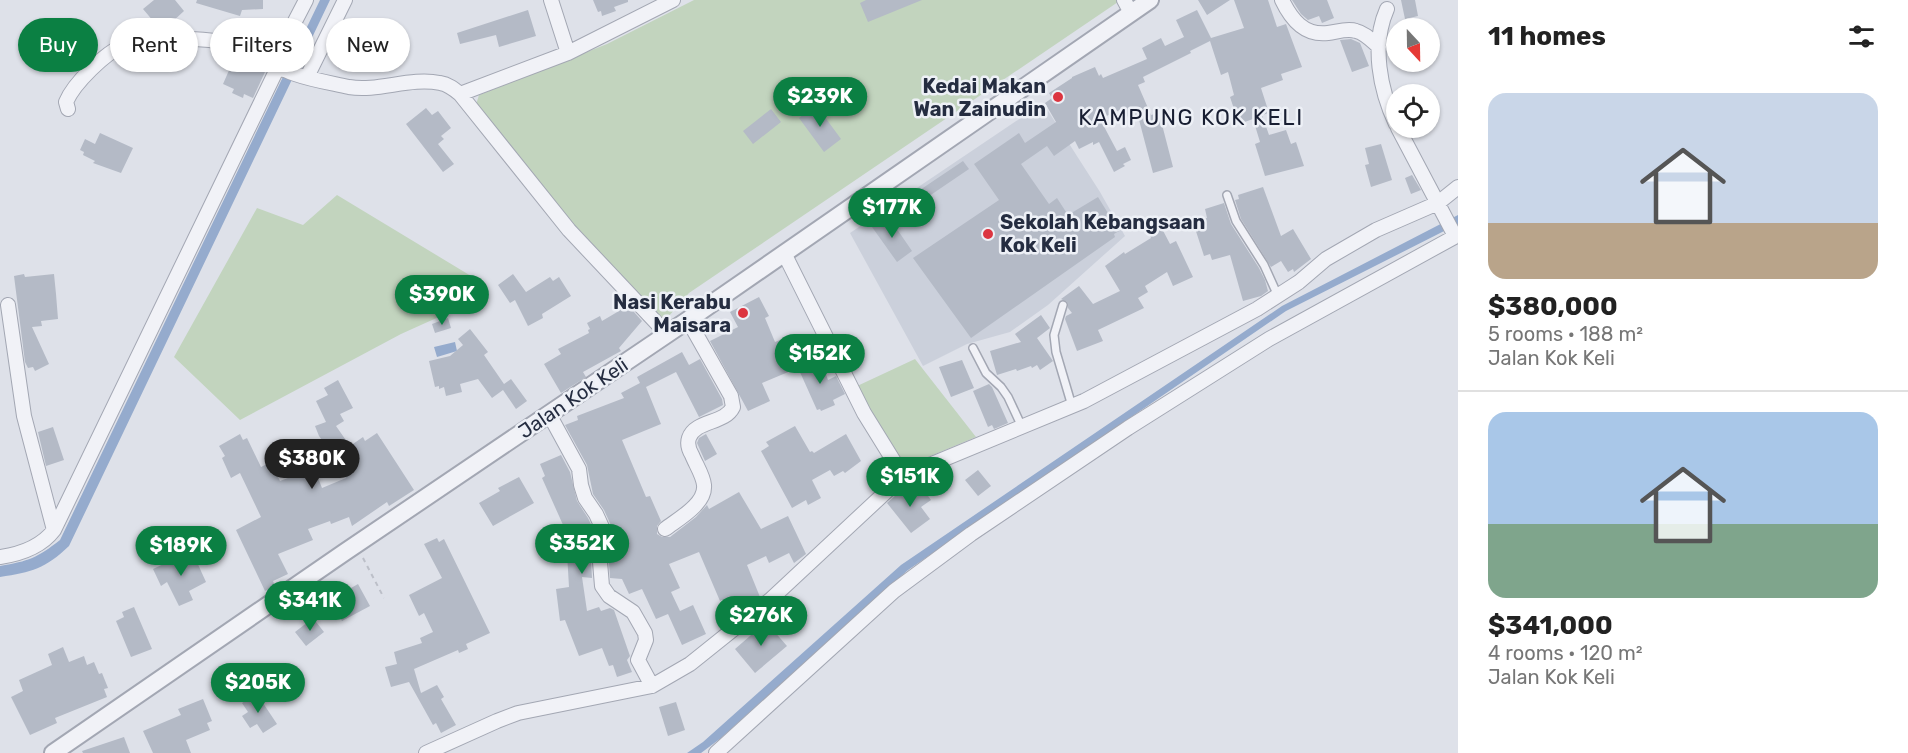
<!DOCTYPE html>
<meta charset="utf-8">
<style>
body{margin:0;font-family:Rubik,sans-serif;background:#f2f2f2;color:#222;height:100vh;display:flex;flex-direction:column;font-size:22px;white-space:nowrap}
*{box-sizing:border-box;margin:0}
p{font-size:20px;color:#767676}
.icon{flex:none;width:33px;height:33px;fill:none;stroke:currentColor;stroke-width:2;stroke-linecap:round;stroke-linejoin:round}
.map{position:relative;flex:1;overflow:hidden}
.drawer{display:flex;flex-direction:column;background:#fff;width:450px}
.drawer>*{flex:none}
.hud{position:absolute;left:18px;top:18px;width:570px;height:54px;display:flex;gap:12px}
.needle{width:39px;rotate:158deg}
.buttons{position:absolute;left:1386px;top:18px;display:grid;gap:12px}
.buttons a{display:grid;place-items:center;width:54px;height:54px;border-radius:50%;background:#fff;box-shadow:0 2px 4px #0004;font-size:30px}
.price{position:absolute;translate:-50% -51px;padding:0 14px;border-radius:21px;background:#0b8043;color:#fff;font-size:20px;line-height:39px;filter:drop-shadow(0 2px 3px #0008)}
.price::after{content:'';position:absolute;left:50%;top:36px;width:18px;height:14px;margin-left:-9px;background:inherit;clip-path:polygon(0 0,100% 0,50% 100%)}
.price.selected{background:#222;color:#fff}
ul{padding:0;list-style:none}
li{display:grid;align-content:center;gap:12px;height:318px;padding:0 30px}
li+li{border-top:2px solid #e0e0e0}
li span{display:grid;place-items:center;height:186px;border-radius:18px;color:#555}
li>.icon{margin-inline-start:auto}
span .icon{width:108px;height:108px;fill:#fffc;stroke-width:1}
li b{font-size:26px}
h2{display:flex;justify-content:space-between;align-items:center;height:72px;padding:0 30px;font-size:26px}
.pill{padding:0 21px;border-radius:27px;background:#fff;box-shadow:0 2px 4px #0004;font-size:21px;line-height:54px}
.pill.selected{background:#0b8043;color:#fff}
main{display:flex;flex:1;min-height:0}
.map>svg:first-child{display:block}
.built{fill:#cbd0db}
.green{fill:#c2d4be}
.water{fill:#95abcd}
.building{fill:#b4bac6}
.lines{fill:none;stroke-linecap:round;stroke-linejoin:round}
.service-casing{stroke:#a3a7b3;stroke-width:10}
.minor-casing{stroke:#a3a7b3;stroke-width:16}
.tertiary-casing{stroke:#a3a7b3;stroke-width:20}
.path{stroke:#bcbfc8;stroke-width:2;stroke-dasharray:4.5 4.5;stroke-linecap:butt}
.service{stroke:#f1f2f7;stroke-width:7}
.minor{stroke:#f1f2f7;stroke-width:14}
.tertiary{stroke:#f1f2f7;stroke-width:16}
.poi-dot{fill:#dc3540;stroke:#edf0f6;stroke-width:2}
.labels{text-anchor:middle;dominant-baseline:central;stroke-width:5;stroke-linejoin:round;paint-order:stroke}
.poi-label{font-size:20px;font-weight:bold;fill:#252d41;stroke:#edf0f6;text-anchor:end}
.street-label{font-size:20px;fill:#252d41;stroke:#edf0f6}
.quarter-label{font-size:22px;letter-spacing:1.5px;fill:#181e32;stroke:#edf0f6}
</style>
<main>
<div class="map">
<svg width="1458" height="753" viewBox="0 0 1458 753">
<rect width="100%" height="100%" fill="#dee1e9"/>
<path class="built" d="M 1043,103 L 1100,192 L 1125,236 L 1048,305 L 1010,332 L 967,344 L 923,366 L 850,233 Z"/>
<path class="green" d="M 694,0 L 1117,0 L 1118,2 L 689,293 L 662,324 L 578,234 L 475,108 L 479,95 L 607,44 Z
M 337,195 L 476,279 L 452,311 L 401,334 L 240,420 L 174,357 L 257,208 L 303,225 Z
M 915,359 L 976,437 L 909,465 L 898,460 L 855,387 Z"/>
<path class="water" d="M 320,0 L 330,0 L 69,546 C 45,569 32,572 0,577 L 0,566 C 29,561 37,558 60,540 Z
M 1458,215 L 1458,224 L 1286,311 L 908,570 L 721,738 L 701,753 L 687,753 L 703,742 L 901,565 L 1282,306 Z
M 455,342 L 457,351 L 437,357 L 434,347 Z"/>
<path class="building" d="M 154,0 L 175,0 L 184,11 L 171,23 L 169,21 L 164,26 L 158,19 L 154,22 L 143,9 Z
M 197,0 L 263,0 L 263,9 L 242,10 L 240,16 L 196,3 Z
M 593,0 L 628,0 L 628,2 L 614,7 L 616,11 L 602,16 L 601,11 L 598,12 Z
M 866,0 L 922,0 L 868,22 L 860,3 Z
M 1198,0 L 1230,0 L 1207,15 Z
M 1234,0 L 1268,0 L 1277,27 L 1286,24 L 1302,67 L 1281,74 L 1283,80 L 1261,88 L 1269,113 L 1262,115 L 1269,135 L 1286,130 L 1291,144 L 1296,142 L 1304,166 L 1265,176 L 1255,144 L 1260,142 L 1253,119 L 1239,124 L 1230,97 L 1234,95 L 1228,72 L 1221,75 L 1210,41 L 1190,51 L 1191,53 L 1143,77 L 1145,82 L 1138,85 L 1151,115 L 1159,113 L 1173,167 L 1153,173 L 1138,116 L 1129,120 L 1124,108 L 1100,119 L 1117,151 L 1125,147 L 1131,160 L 1123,164 L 1125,166 L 1114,172 L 1099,142 L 1093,145 L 1093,142 L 1079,149 L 1075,141 L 1054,156 L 1047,146 L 1021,164 L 1049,204 L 1057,198 L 1068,215 L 1098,197 L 1119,231 L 1114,234 L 1115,237 L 971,338 L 913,258 L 999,200 L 974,164 L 1019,133 L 1025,143 L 1056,122 L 1045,103 L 1052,98 L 1049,93 L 1072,78 L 1072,77 L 1095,67 L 1099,76 L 1101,74 L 1103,78 L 1147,59 L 1142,48 L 1161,38 L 1165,46 L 1184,37 L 1176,20 L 1197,10 L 1211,38 L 1244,28 Z
M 1292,0 L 1327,0 L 1334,18 L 1322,23 L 1319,16 L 1308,20 L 1301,14 Z
M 1401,0 L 1415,0 L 1418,16 L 1405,19 Z
M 528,10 L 536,36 L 499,47 L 496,35 L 460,44 L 457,33 Z
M 340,30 L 359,34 L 356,46 L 359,48 L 355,65 L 350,63 L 348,70 L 338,68 L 339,61 L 330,59 L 335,42 Z
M 1351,39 L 1360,43 L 1369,66 L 1352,72 L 1340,40 Z
M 234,59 L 265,72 L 253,98 L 244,94 L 243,98 L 232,93 L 234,89 L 223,84 Z
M 816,105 L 841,139 L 824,152 L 799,118 Z
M 426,108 L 432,115 L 438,111 L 451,128 L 441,136 L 444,139 L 438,144 L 454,164 L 443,172 L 406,124 Z
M 771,109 L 781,122 L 753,144 L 743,131 Z
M 100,133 L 133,148 L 121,173 L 93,163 L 95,161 L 83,155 L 84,152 L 80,150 L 85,139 L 95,144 Z
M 1381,144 L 1392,180 L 1371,187 L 1365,165 L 1369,164 L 1365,148 Z
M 963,161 L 969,169 L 913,207 L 905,200 Z
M 1412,175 L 1421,190 L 1411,194 L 1405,178 Z
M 1263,187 L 1281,236 L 1293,229 L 1311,259 L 1294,272 L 1293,269 L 1288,272 L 1281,261 L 1271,267 L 1241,219 L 1235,200 L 1239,199 L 1238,195 Z
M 1224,203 L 1231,224 L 1259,268 L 1265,280 L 1268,291 L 1261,296 L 1243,301 L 1230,255 L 1212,260 L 1210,254 L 1204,256 L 1193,222 L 1207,218 L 1205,209 Z
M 888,216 L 912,251 L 897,262 L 872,227 Z
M 1158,221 L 1170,244 L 1176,241 L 1193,277 L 1173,286 L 1167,272 L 1145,286 L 1148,292 L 1138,298 L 1144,308 L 1098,330 L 1103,341 L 1077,351 L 1065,319 L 1066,316 L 1072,313 L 1068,308 L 1067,302 L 1061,299 L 1079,286 L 1093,304 L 1120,291 L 1105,266 L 1124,252 L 1125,254 L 1151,238 L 1146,227 Z
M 24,274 L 25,277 L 54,274 L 56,294 L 58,319 L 41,321 L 42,326 L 32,327 L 49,364 L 35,371 L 33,367 L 28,368 L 25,362 L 14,276 Z
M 513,274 L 526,292 L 550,277 L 553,281 L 559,277 L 571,296 L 542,314 L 543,318 L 528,326 L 515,300 L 510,303 L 498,285 Z
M 759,297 L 769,316 L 765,318 L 775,342 L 780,340 L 793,370 L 762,383 L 770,401 L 748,411 L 710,341 L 738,327 L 730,312 Z
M 626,303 L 642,321 L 619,348 L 621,351 L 583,372 L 586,377 L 561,393 L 544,364 L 561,354 L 558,349 L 589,333 L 588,330 L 590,329 L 587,323 L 600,316 L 602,321 L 619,311 Z
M 1041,315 L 1050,328 L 1037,338 L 1053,361 L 1040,370 L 1037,365 L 1032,368 L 1031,366 L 1017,371 L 1016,369 L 997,375 L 990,351 L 1021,342 L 1015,334 Z
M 448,318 L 451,328 L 435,333 L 432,324 Z
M 470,329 L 488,352 L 484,355 L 504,384 L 511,379 L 527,401 L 516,409 L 503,390 L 492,398 L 478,379 L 460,384 L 462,392 L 446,396 L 444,387 L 439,389 L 439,386 L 435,387 L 429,361 L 450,356 L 463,345 L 458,339 Z
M 682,352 L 689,365 L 700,359 L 722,399 L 723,405 L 699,417 L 676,372 L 646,387 L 661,424 L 622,440 L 646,497 L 650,496 L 661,521 L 657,526 L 657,534 L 662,537 L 670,537 L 696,517 L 707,505 L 709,509 L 739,492 L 761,529 L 788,516 L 806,554 L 794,563 L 789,553 L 769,563 L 766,556 L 747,565 L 760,597 L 733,609 L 728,598 L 720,601 L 699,552 L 669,564 L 680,588 L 671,592 L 680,611 L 693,605 L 706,634 L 682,645 L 668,614 L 656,619 L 642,589 L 629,594 L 622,579 L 610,578 L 609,563 L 615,538 L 614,532 L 604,510 L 593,494 L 587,465 L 565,425 L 578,420 L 577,416 L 624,398 L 621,393 L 640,383 L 637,377 Z
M 807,356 L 813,371 L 823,366 L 828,380 L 836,376 L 845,394 L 833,400 L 835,405 L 821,411 L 820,409 L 817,410 L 795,361 Z
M 962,360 L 974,388 L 951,397 L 939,367 Z
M 338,380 L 353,408 L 340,414 L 344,421 L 336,426 L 350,446 L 363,437 L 365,441 L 377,433 L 414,490 L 389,506 L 387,502 L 352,526 L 349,517 L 331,524 L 330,521 L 308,529 L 313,540 L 278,554 L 288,574 L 273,581 L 275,586 L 265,591 L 236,530 L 261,517 L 240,473 L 231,478 L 222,458 L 225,456 L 219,446 L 240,434 L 243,440 L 247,438 L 261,467 L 271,462 L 280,481 L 314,468 L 322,488 L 346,478 L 331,458 L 334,456 L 319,436 L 315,426 L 326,422 L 316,401 L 328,395 L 324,388 Z
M 989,384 L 992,387 L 1008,423 L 994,429 L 992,425 L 988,427 L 973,391 Z
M 795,426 L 810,452 L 812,451 L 814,453 L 846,434 L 861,461 L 845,473 L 843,471 L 834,476 L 830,470 L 812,480 L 821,498 L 808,505 L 806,500 L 792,508 L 761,451 L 769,446 L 766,442 Z
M 53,427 L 64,460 L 46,466 L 38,432 Z
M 706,434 L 717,454 L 705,461 L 697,443 L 699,438 Z
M 561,455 L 570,472 L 577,501 L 588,518 L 597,537 L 591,560 L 592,578 L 582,577 L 587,611 L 599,607 L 601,611 L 610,608 L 614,610 L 630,656 L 627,660 L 632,672 L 617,677 L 613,665 L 609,666 L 602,648 L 579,656 L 565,620 L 560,621 L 556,589 L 569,587 L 567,553 L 562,539 L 568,536 L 542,478 L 545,476 L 540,464 Z
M 978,470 L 991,486 L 978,496 L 965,480 Z
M 519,477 L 534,503 L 493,526 L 479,503 L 500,491 L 498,488 Z
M 905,487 L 912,496 L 923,489 L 931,500 L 921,507 L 930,519 L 911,533 L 887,503 Z
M 437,538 L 439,542 L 444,539 L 490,633 L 466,644 L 468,649 L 459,653 L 458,650 L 414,669 L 421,693 L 437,685 L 444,697 L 441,699 L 456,725 L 441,733 L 436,723 L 433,725 L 409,682 L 391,687 L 385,667 L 397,664 L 394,652 L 422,643 L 420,638 L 433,632 L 424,613 L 419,616 L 409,595 L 442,578 L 424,544 Z
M 187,553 L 191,562 L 196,560 L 206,582 L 189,591 L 193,600 L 179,606 L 167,582 L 161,586 L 153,569 Z
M 358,584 L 370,606 L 342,621 L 330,600 Z
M 134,607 L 152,649 L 131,657 L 116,621 L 124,617 L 122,612 Z
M 313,618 L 324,632 L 306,646 L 295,632 Z
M 766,622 L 787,646 L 755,673 L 735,649 Z
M 63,647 L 69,662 L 84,656 L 87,665 L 94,662 L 99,674 L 102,673 L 108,688 L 104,689 L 107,697 L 55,718 L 57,723 L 30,735 L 11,697 L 23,691 L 19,680 L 52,665 L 48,654 Z
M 257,694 L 277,724 L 263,733 L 257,724 L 250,728 L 242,716 L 248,712 L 242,703 Z
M 203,699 L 212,721 L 207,723 L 210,730 L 186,740 L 191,753 L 153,753 L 143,731 L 181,715 L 178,709 Z
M 676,702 L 685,730 L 668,736 L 659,707 Z
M 124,737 L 130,753 L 83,753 L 82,751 Z"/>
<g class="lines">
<defs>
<path id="service" d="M 1227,195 L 1236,221 L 1264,265 L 1278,296
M 1063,305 L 1054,335 L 1056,352 L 1072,406
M 973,348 L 986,373 L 1001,387 L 1008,397 L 1022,427"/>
<path id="minor" d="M 551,0 L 568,53
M 1124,0 L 1131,13
M 1282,0 C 1291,19 1304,36 1328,33 C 1337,32 1347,28 1356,31 C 1365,33 1372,41 1379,47
M 1387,9 C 1371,45 1380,90 1396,124
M 284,70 L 280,63 L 278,54 L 306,0
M 307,77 L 345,0
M 460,94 L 568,53 L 673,0
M 68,109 L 66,102 C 74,83 105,53 124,45 C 149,36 208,37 233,45 C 255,52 274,67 295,74 C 312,80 331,83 349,87 C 378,92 410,77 440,83 C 448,84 454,89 460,94 L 569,230 L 667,334
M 1398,128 L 1455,236
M 784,253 L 864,413 L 903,476
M 8,305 L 24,416 L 54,530
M 549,414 L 579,469 L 581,485 L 585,498 L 596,514 L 606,536 L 600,562 L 602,586 L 609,596 L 633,612 L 645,633 L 646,640 L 638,660 L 652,686
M 665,529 C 678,519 706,504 704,485 C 703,475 696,465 692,455 C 689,450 687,444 689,438 C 695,420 725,424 733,407 L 731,396 L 688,320
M 0,557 C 21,554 41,547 54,530 L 278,67
M 426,753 L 497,721 L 518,713 L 652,686 L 690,664 L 770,600 L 903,476 L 1084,401 L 1257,309 L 1299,282 L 1326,259 L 1376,230 L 1438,203 L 1458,187
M 716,753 L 894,591 L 971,534 L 1128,428 L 1269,339 L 1458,235"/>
<path id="tertiary" d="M 53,753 L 345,552 L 688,320 L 1150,0"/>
</defs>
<use href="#service" class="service-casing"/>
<use href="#minor" class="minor-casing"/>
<use href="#tertiary" class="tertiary-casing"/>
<path class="path" d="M 363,558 L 384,598"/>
<use href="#service" class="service"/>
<use href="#minor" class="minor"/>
<use href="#tertiary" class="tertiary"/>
</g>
<g class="poi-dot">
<circle cx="1058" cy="97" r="6"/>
<circle cx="988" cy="234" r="6"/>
<circle cx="743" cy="313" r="6"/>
</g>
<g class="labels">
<g class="poi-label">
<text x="1046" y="86">Kedai Makan<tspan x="1046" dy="23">Wan Zainudin</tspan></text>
<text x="1000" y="222" text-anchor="start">Sekolah Kebangsaan<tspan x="1000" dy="23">Kok Keli</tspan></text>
<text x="731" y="302">Nasi Kerabu<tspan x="731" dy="23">Maisara</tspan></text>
</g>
<g class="street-label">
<text transform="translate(573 398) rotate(-34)">Jalan Kok Keli</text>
</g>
<g class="quarter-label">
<text x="1191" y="117">KAMPUNG KOK KELI</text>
</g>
</g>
</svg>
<div class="buttons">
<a><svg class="needle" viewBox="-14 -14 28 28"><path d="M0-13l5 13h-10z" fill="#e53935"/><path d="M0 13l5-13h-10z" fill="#767676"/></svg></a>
<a><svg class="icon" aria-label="locate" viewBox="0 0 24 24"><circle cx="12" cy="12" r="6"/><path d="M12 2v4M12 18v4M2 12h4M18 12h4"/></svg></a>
</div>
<b class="price" style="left:820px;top:128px">$239K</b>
<b class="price" style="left:892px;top:239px">$177K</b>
<b class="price" style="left:442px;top:326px">$390K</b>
<b class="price" style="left:820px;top:385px">$152K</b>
<b class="price selected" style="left:312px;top:490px">$380K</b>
<b class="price" style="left:910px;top:508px">$151K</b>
<b class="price" style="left:582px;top:575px">$352K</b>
<b class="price" style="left:181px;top:577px">$189K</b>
<b class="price" style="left:310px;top:632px">$341K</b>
<b class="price" style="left:761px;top:647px">$276K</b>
<b class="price" style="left:258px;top:714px">$205K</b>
<div class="hud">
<a class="pill selected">Buy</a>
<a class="pill">Rent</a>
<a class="pill">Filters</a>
<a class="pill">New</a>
</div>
</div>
<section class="drawer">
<h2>11 homes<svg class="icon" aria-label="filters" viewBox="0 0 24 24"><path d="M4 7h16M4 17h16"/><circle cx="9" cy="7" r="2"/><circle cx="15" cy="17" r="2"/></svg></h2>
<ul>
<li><span style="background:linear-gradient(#c9d6e8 70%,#b9a48a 0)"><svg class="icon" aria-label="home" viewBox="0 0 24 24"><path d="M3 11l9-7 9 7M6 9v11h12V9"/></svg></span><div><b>$380,000</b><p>5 rooms · 188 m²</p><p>Jalan Kok Keli</p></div></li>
<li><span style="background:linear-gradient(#a9c7e8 60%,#7fa58c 0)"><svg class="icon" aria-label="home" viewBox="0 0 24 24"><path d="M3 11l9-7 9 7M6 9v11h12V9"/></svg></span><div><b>$341,000</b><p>4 rooms · 120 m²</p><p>Jalan Kok Keli</p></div></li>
</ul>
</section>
</main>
